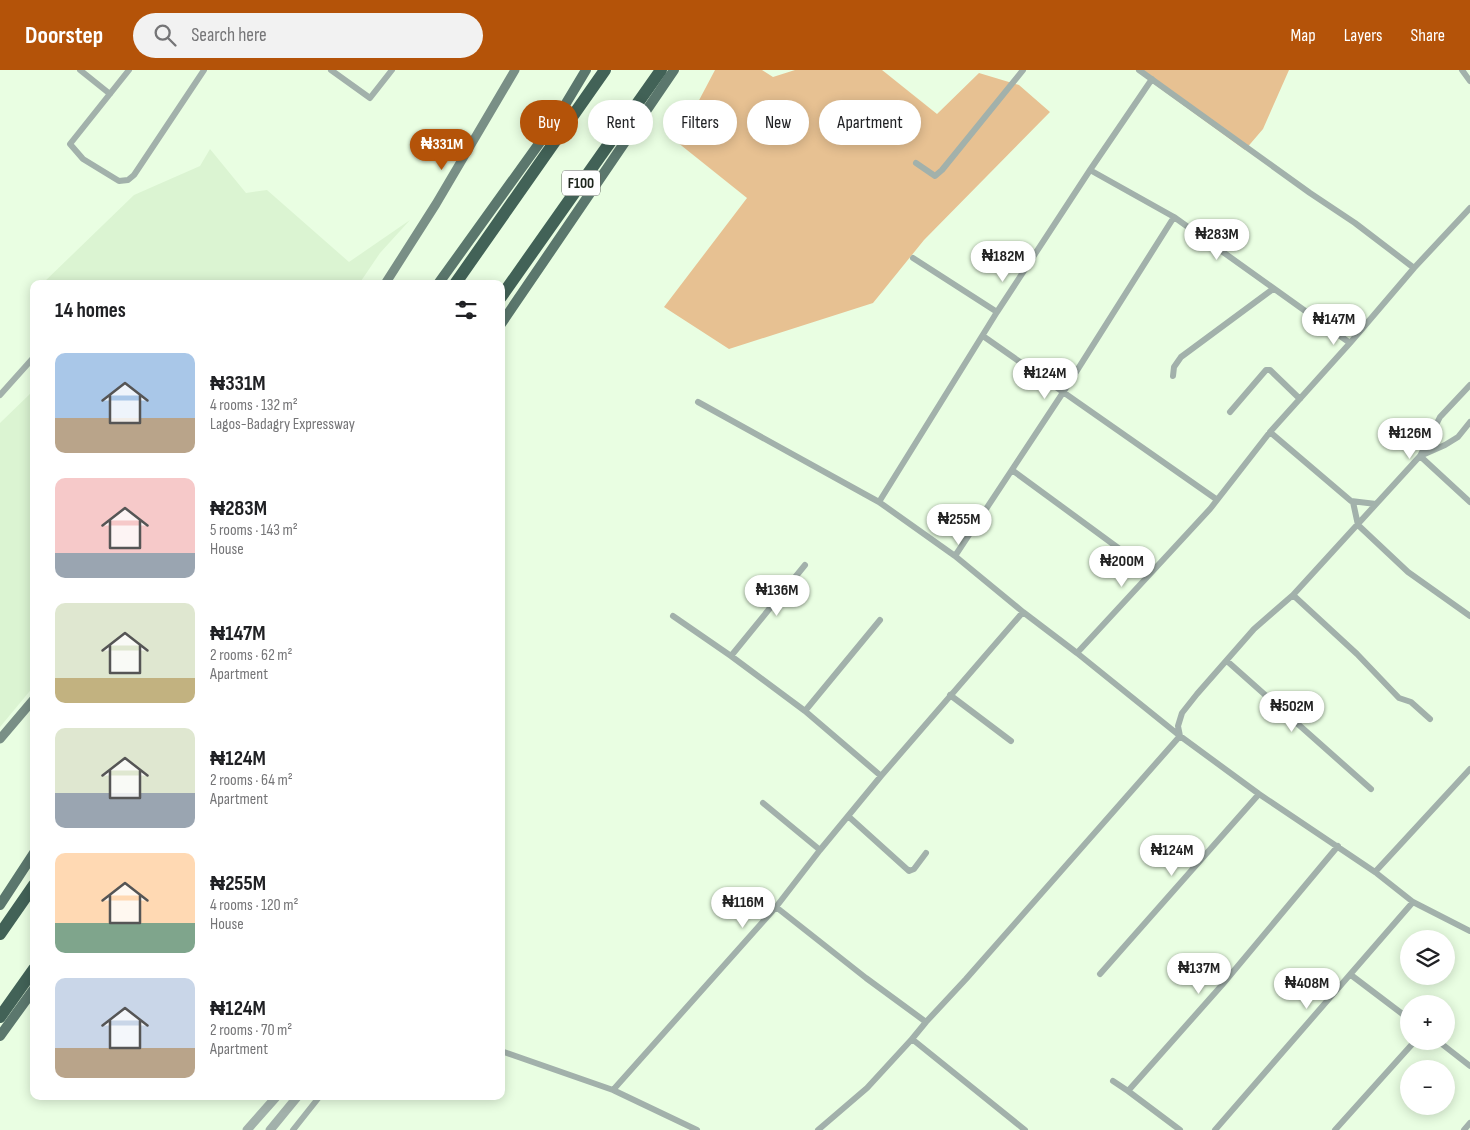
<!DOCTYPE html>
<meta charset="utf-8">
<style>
body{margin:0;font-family:"Sofia Sans Condensed",sans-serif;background:#f2f2f2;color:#202124;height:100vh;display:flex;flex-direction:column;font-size:19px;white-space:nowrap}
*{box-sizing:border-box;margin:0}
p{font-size:16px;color:#757577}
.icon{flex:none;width:28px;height:28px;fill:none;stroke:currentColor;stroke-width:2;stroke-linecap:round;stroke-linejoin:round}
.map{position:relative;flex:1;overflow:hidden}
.details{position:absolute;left:30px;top:210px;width:475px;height:820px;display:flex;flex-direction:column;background:#fff;border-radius:10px;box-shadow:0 2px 12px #0003}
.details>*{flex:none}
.guide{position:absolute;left:520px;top:30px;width:475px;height:45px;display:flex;gap:10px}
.buttons{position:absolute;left:1400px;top:860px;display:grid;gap:10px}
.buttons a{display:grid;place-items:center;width:55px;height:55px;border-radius:50%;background:#fff;box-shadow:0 2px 12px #0003;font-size:25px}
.price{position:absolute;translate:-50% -42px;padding:0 11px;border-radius:18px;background:#fff;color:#222;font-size:16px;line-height:32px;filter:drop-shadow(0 1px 2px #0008)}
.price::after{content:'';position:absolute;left:50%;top:30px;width:15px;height:11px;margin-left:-8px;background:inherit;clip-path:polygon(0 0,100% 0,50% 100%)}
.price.selected{background:#b45309;color:#fff}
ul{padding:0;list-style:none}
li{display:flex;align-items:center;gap:15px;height:125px;padding:0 25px}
li span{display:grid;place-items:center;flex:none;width:140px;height:100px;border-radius:10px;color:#555}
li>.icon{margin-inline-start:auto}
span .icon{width:60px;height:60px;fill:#fffc;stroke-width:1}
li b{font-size:21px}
h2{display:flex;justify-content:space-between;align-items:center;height:60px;padding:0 25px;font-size:21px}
.pill{padding:0 18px;border-radius:22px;background:#fff;box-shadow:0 2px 12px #0003;font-size:18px;line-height:45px}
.pill.selected{background:#b45309;color:#fff}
header{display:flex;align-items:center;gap:30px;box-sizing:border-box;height:70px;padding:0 25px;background:#b45309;color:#fff}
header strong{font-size:24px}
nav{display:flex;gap:28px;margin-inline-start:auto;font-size:18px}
.search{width:350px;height:45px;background:#f2f2f2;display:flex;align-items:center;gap:12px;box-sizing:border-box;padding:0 18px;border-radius:28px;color:#757577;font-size:19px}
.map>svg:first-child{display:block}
.built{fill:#dbf4d2}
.green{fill:#e7c192}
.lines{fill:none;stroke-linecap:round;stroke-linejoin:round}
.minor{stroke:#a2b1ab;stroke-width:6}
.tertiary{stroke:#a2b1ab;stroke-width:9}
.secondary{stroke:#798f86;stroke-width:9}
.primary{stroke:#5b776d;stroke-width:10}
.motorway{stroke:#426257;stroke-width:12}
.labels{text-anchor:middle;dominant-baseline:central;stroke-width:4.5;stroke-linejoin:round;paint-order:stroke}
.shield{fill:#fff;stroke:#61665f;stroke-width:1}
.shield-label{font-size:15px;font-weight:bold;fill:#1d251b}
</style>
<header>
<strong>Doorstep</strong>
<div class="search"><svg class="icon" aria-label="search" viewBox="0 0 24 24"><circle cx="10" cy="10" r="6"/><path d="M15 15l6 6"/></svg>Search here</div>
<nav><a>Map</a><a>Layers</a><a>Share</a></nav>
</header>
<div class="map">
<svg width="1470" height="1060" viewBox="0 0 1470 1060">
<rect width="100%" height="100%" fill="#e9fee2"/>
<path class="built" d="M 210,79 L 246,123 L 267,120 L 349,192 L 410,150 L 380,183 L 359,214 L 42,214 L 134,125 L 200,96 Z
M 34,320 L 34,616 L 0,657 L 0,353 Z"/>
<path class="green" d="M 715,0 L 762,0 L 773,7 L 795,0 L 882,0 L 937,44 L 979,3 L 1019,15 L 1050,42 L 924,170 L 873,233 L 729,279 L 664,237 L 747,128 L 677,72 Z
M 1137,0 L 1289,0 L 1263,59 L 1245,80 L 1154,14 Z"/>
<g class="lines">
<path class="minor" d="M 80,0 L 110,24
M 129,0 L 70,74 L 83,89 L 119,111 L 128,110 L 134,105 L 204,0
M 331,0 L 370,28 L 392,0
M 1139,0 L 1310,123 L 1355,153 L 1414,198
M 1462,0 L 1470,11
M 916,93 L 935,106 L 942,100 L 1023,0
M 1090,100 L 1174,147 L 1350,273
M 913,188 L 997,242
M 983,266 L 1216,429
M 1173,306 L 1174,297 L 1181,287 L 1273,219
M 0,325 L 34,287
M 698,332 L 879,432 L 955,486 L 1023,542 L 1077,583 L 1210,439 L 1270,362 L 1350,273 L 1414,198 L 1470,138
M 1230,342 L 1266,300 L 1270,300 L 1300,329
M 1470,352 L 1458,367 L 1445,375 L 1420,386 L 1470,432
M 1270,362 L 1351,431 L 1376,434
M 1012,400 L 1151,502
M 879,432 L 997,242 L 1090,100 L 1152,9
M 1353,432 L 1358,455 L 1408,502 L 1470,546
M 955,486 L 1064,321 L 1174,147
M 1293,525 L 1357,584 L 1399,628 L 1411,632 L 1430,649
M 673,546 L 731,586 L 805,641 L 881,706 L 1023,542
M 1077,583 L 1180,666 L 1259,724 L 1375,802 L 1413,832 L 1470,861
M 731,586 L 805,495
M 1227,591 L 1371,719
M 950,625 L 1011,671
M 805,641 L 880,550
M 763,733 L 820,780
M 848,746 L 909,801 L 914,799 L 926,783
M 1375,802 L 1470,699
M 776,837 L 866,908 L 926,952
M 1100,904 L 1259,724
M 1351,905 L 1409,949
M 912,969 L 1025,1060
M 1438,971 L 1470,996
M 501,981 L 613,1020 L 697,1060
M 1113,1011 L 1128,1021
M 613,1020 L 776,837 L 820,780 L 881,706
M 293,1060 L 320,1026
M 818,1060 L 867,1018 L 912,969 L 926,952 L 966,909 L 1180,666 L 1178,656 L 1182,643 L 1197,624 L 1254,559 L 1293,525 L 1420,386 L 1440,347 L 1470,315
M 1180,1060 L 1128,1021 L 1222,915 L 1338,776
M 1215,1060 L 1413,832
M 1335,1060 L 1415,971
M 1464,1060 L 1470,1053"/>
<path class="tertiary" d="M 247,1060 L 277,1026
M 270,1060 L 298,1026"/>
<path class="secondary" d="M 385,214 L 436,134 L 515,0
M 0,669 L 34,629"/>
<path class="primary" d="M 438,214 L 556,50 L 586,0
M 501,254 L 674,0
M 0,835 L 34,783
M 0,966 L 34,919"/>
<path class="motorway" d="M 455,214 L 605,0
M 501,227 L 661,0
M 0,864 L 34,815
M 0,947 L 34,899"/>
</g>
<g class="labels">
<rect class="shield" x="562" y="100.5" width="38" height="25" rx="4"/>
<g class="shield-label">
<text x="581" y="113">F100</text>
</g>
</g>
</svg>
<div class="buttons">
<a><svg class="icon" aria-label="layers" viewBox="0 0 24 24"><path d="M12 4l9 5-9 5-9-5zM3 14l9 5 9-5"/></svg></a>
<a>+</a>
<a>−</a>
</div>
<b class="price selected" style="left:442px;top:101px">₦331M</b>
<b class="price" style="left:1217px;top:191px">₦283M</b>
<b class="price" style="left:1003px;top:213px">₦182M</b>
<b class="price" style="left:1334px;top:276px">₦147M</b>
<b class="price" style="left:1045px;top:330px">₦124M</b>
<b class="price" style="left:1410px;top:390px">₦126M</b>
<b class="price" style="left:959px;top:476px">₦255M</b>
<b class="price" style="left:1122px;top:518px">₦200M</b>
<b class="price" style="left:777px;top:547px">₦136M</b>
<b class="price" style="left:1292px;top:663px">₦502M</b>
<b class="price" style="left:1172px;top:807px">₦124M</b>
<b class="price" style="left:743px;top:859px">₦116M</b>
<b class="price" style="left:1199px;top:925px">₦137M</b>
<b class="price" style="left:1307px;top:940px">₦408M</b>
<div class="guide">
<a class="pill selected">Buy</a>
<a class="pill">Rent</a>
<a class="pill">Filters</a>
<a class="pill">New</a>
<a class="pill">Apartment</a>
</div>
<section class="details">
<h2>14 homes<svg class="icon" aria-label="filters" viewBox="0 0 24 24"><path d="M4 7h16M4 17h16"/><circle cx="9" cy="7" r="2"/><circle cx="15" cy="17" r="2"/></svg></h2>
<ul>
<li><span style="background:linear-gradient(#a9c7e8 65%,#b9a48a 0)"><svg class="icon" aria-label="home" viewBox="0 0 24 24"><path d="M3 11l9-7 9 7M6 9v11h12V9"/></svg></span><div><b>₦331M</b><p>4 rooms · 132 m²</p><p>Lagos-Badagry Expressway</p></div></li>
<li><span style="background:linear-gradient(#f6c9c9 75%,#9aa5b1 0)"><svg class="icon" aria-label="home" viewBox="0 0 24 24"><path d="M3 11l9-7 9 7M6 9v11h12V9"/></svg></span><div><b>₦283M</b><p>5 rooms · 143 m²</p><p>House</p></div></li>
<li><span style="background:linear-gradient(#dfe7d0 75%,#c2b280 0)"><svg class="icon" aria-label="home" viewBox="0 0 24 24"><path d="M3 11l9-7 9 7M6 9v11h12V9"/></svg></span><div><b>₦147M</b><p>2 rooms · 62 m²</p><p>Apartment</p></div></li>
<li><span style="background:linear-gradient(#dfe7d0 65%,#9aa5b1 0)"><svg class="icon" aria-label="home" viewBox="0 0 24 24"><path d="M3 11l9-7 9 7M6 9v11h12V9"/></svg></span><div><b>₦124M</b><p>2 rooms · 64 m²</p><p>Apartment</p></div></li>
<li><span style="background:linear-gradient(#ffd9b3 70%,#7fa58c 0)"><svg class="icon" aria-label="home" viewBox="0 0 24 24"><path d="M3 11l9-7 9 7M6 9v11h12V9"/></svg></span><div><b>₦255M</b><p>4 rooms · 120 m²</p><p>House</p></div></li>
<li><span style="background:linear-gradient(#c9d6e8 70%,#b9a48a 0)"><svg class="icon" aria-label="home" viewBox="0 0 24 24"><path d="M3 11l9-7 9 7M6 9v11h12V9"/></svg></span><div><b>₦124M</b><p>2 rooms · 70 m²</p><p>Apartment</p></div></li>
</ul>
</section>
</div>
